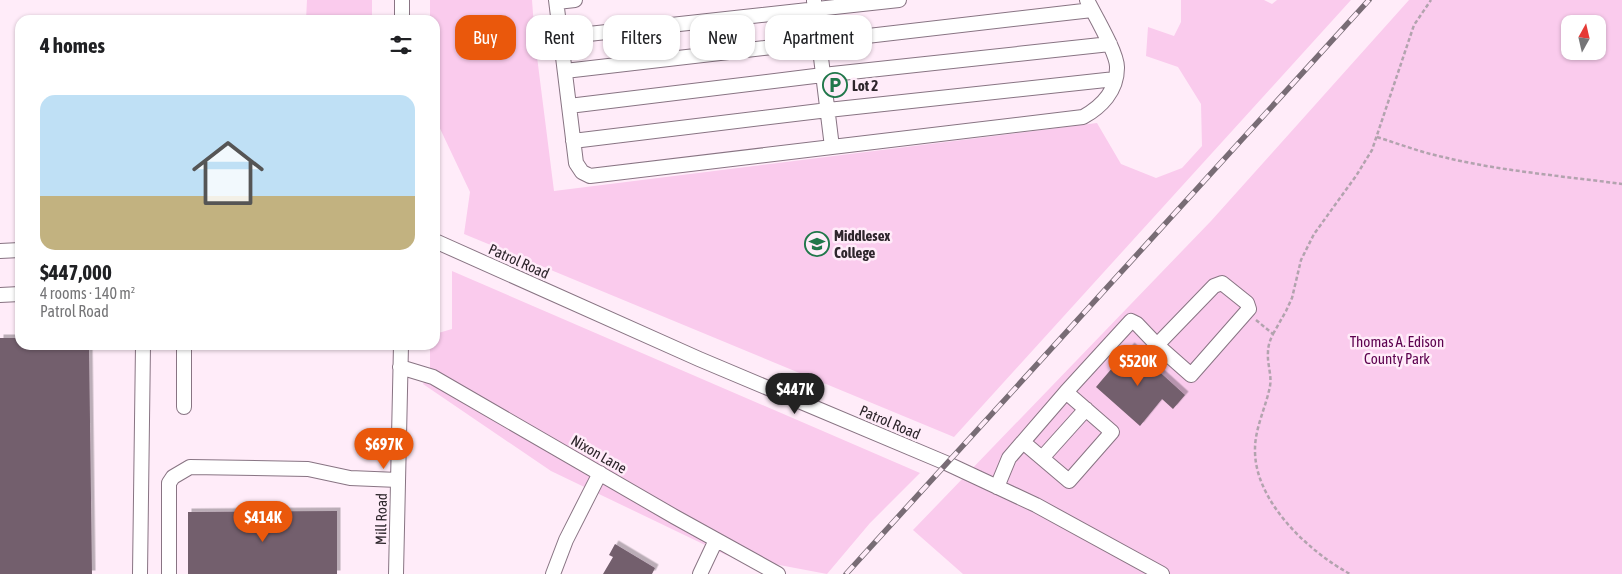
<!DOCTYPE html>
<meta charset="utf-8">
<style>
body{margin:0;font-family:"Asap Condensed",sans-serif;background:#f2f2f2;color:#202124;height:100vh;display:flex;flex-direction:column;font-size:19px;white-space:nowrap}
*{box-sizing:border-box;margin:0}
p{font-size:16px;color:#757577}
.icon{flex:none;width:28px;height:28px;fill:none;stroke:currentColor;stroke-width:2;stroke-linecap:round;stroke-linejoin:round}
.map{position:relative;flex:1;overflow:hidden}
.side{position:absolute;left:15px;top:15px;width:425px;height:335px;display:flex;flex-direction:column;background:#fff;border-radius:15px;box-shadow:0 1px 4px #0004}
.side>*{flex:none}
.top-card{position:absolute;left:455px;top:15px;width:475px;height:45px;display:flex;gap:10px}
.needle{width:32px;rotate:8deg}
.controls{position:absolute;left:1561px;top:15px;display:grid;gap:10px}
.controls a{display:grid;place-items:center;width:45px;height:45px;border-radius:10px;background:#fff;box-shadow:0 1px 4px #0004;font-size:25px}
.price{position:absolute;translate:-50% -42px;padding:0 11px;border-radius:18px;background:#ea580c;color:#fff;font-size:16px;line-height:32px;filter:drop-shadow(0 1px 2px #0008)}
.price::after{content:'';position:absolute;left:50%;top:30px;width:15px;height:11px;margin-left:-8px;background:inherit;clip-path:polygon(0 0,100% 0,50% 100%)}
.price.selected{background:#222;color:#fff}
ul{padding:0;list-style:none}
li{display:grid;align-content:center;gap:10px;height:265px;padding:0 25px}
li span{display:grid;place-items:center;height:155px;border-radius:15px;color:#555}
li>.icon{margin-inline-start:auto}
span .icon{width:90px;height:90px;fill:#fffc;stroke-width:1}
li b{font-size:21px}
h2{display:flex;justify-content:space-between;align-items:center;height:60px;padding:0 25px;font-size:21px}
.tag{padding:0 18px;border-radius:15px;background:#fff;box-shadow:0 1px 4px #0004;font-size:18px;line-height:45px}
.tag.selected{background:#ea580c;color:#fff}
.map>svg:first-child{display:block}
.green{fill:#facbed;fill-rule:evenodd}
.building{fill:#735f6d;filter:url(#shadow)}
.lines{fill:none;stroke-linecap:round;stroke-linejoin:round}
.minor-casing{stroke:#887483;stroke-width:16}
.path{stroke:#b2a3ae;stroke-width:2.5;stroke-dasharray:4 2.5;stroke-linecap:butt}
.minor{stroke:#fff;stroke-width:14}
.rail-casing{stroke:#786c75;stroke-width:5.5}
.rail{stroke:#ffecf9;stroke-width:4;stroke-dasharray:11;stroke-linecap:butt}
.labels{text-anchor:middle;dominant-baseline:central;stroke-width:5;stroke-linejoin:round;paint-order:stroke}
.poi-label{font-size:15px;font-weight:bold;fill:#2e262c;stroke:#ffecf9;text-anchor:start}
.street-label{font-size:15px;fill:#2e262c;stroke:#ffecf9}
.park-label{font-size:15px;fill:#5d024f;stroke:#ffecf9}
</style>
<div class="map">
<svg width="1622" height="574" viewBox="0 0 1622 574">
<defs>
<filter id="shadow"><feDropShadow dx="3.5" dy="-3.5" stdDeviation="0" flood-color="#0004"/></filter>
</defs>
<rect width="100%" height="100%" fill="#ffecf9"/>
<path class="green" d="M 307,0 L 372,0 L 372,20 L 306,20 Z
M 430,0 L 532,0 L 535,41 L 554,191 L 1097,123 L 1121,164 L 1156,178 L 1182,168 L 1202,146 L 1201,104 L 1178,67 L 1146,56 L 1148,27 L 1174,36 L 1181,22 L 1181,0 L 1264,0 L 1272,4 L 1277,0 L 1351,0 L 954,437 L 464,234 L 470,192 L 435,118 L 435,20 L 430,20 Z
M 1409,0 L 1622,0 L 1622,574 L 963,574 L 913,530 L 1211,221 ZM 1570,24 L 1598,24 L 1598,51 L 1570,51 Z
M 452,271 L 920,473 L 870,523 L 827,574 L 726,555 L 551,471 L 423,384 L 430,371 L 430,345 L 435,345 L 435,334 L 452,329 Z"/>
<path class="building" d="M 15,48 L 20,48 L 20,159 L 18,159 Z
M 0,338 L 20,338 L 20,345 L 89,345 L 92,574 L 0,574 Z
M 1131,346 L 1185,395 L 1173,409 L 1162,399 L 1140,426 L 1096,387 Z
M 337,511 L 337,574 L 188,574 L 188,512 Z
M 615,544 L 655,568 L 652,574 L 603,574 L 613,557 L 609,555 Z"/>
<g class="lines">
<defs>
<path id="minor" d="M 556,0 L 576,163 L 582,172 L 590,176 L 1083,117 C 1101,107 1117,91 1117,68 C 1118,54 1094,14 1087,0
M 814,1 L 832,147
M 557,2 L 575,0
M 402,20 L 402,0
M 561,37 L 899,0
M 565,71 L 1092,10
M 569,106 L 823,75 L 1110,44
M 573,141 L 828,110 L 1115,79
M 435,241 L 699,359 L 946,463 L 1036,505 L 1162,574
M 0,251 L 20,250
M 0,295 L 20,294
M 184,345 L 184,407
M 400,367 L 433,377 L 675,517 L 778,574
M 1066,392 L 1131,321 L 1137,324 L 1157,345 L 1191,375 L 1249,309 L 1247,303 L 1222,283 L 1214,286 L 1157,345
M 1042,458 L 1086,409
M 997,487 L 1009,458 L 1066,392 L 1112,432 L 1069,481 L 1023,442
M 140,574 L 143,345
M 169,574 L 169,483 L 173,477 L 190,467 L 308,469 L 350,478 L 398,480
M 396,574 L 401,345
M 553,574 L 566,540 L 600,473
M 700,574 L 716,540"/>
</defs>
<use href="#minor" class="minor-casing"/>
<path class="path" d="M 1377,137 C 1399,144 1420,152 1443,157 C 1500,171 1563,176 1622,184
M 1256,320 L 1273,334 C 1270,340 1268,346 1268,352 C 1267,364 1272,375 1270,386 C 1266,407 1255,428 1255,449 C 1254,501 1308,551 1350,574
M 1273,334 L 1286,311 L 1292,298 L 1301,260 L 1314,234 L 1356,176 L 1372,150 L 1414,25 L 1431,0"/>
<use href="#minor" class="minor"/>
<defs>
<path id="rail" d="M 846,574 L 1369,0"/>
</defs>
<use href="#rail" class="rail-casing"/>
<use href="#rail" class="rail"/>
</g>
<defs>
<symbol id="parking-ring" viewBox="-11 -11 22 22"><circle r="9.5" fill="#ffecf9" stroke="#20774a" stroke-width="1.5"/><path d="M-3.5-5.5H1a3.5 3.5 0 0 1 0 7H-1V5.5H-3.5ZM-1-3.4V-.6H.8a1.4 1.4 0 0 0 0-2.8Z" fill="#20774a"/></symbol>
<symbol id="university-ring" viewBox="-11 -11 22 22"><circle r="9.5" fill="#ffecf9" stroke="#20774a" stroke-width="1.5"/><path d="M0-5L7-2L0 1L-7-2ZM-4 1L0 2.5L4 1V4Q0 6-4 4Z" fill="#20774a"/></symbol>
</defs>
<g fill-rule="evenodd">
<use href="#parking-ring" x="821" y="71" width="28" height="28"/>
<use href="#university-ring" x="803" y="230" width="28" height="28"/>
</g>
<g class="labels">
<g class="poi-label">
<text x="852" y="85">Lot 2</text>
<text x="834" y="235">Middlesex<tspan x="834" dy="17">College</tspan></text>
</g>
<g class="street-label">
<text transform="translate(519 261) rotate(24)">Patrol Road</text>
<text transform="translate(890 422) rotate(23)">Patrol Road</text>
<text transform="translate(599 454) rotate(30)">Nixon Lane</text>
<text transform="translate(381 519) rotate(-89)">Mill Road</text>
</g>
<g class="park-label">
<text x="1397" y="341">Thomas A. Edison<tspan x="1397" dy="17">County Park</tspan></text>
</g>
</g>
</svg>
<div class="controls">
<a><svg class="needle" viewBox="-14 -14 28 28"><path d="M0-13l5 13h-10z" fill="#e53935"/><path d="M0 13l5-13h-10z" fill="#757577"/></svg></a>
</div>
<b class="price" style="left:1138px;top:387px">$520K</b>
<b class="price selected" style="left:795px;top:415px">$447K</b>
<b class="price" style="left:384px;top:470px">$697K</b>
<b class="price" style="left:263px;top:543px">$414K</b>
<div class="top-card">
<a class="tag selected">Buy</a>
<a class="tag">Rent</a>
<a class="tag">Filters</a>
<a class="tag">New</a>
<a class="tag">Apartment</a>
</div>
<section class="side">
<h2>4 homes<svg class="icon" aria-label="filters" viewBox="0 0 24 24"><path d="M4 7h16M4 17h16"/><circle cx="9" cy="7" r="2"/><circle cx="15" cy="17" r="2"/></svg></h2>
<ul>
<li><span style="background:linear-gradient(#bfe0f5 65%,#c2b280 0)"><svg class="icon" aria-label="home" viewBox="0 0 24 24"><path d="M3 11l9-7 9 7M6 9v11h12V9"/></svg></span><div><b>$447,000</b><p>4 rooms · 140 m²</p><p>Patrol Road</p></div></li>
</ul>
</section>
</div>
